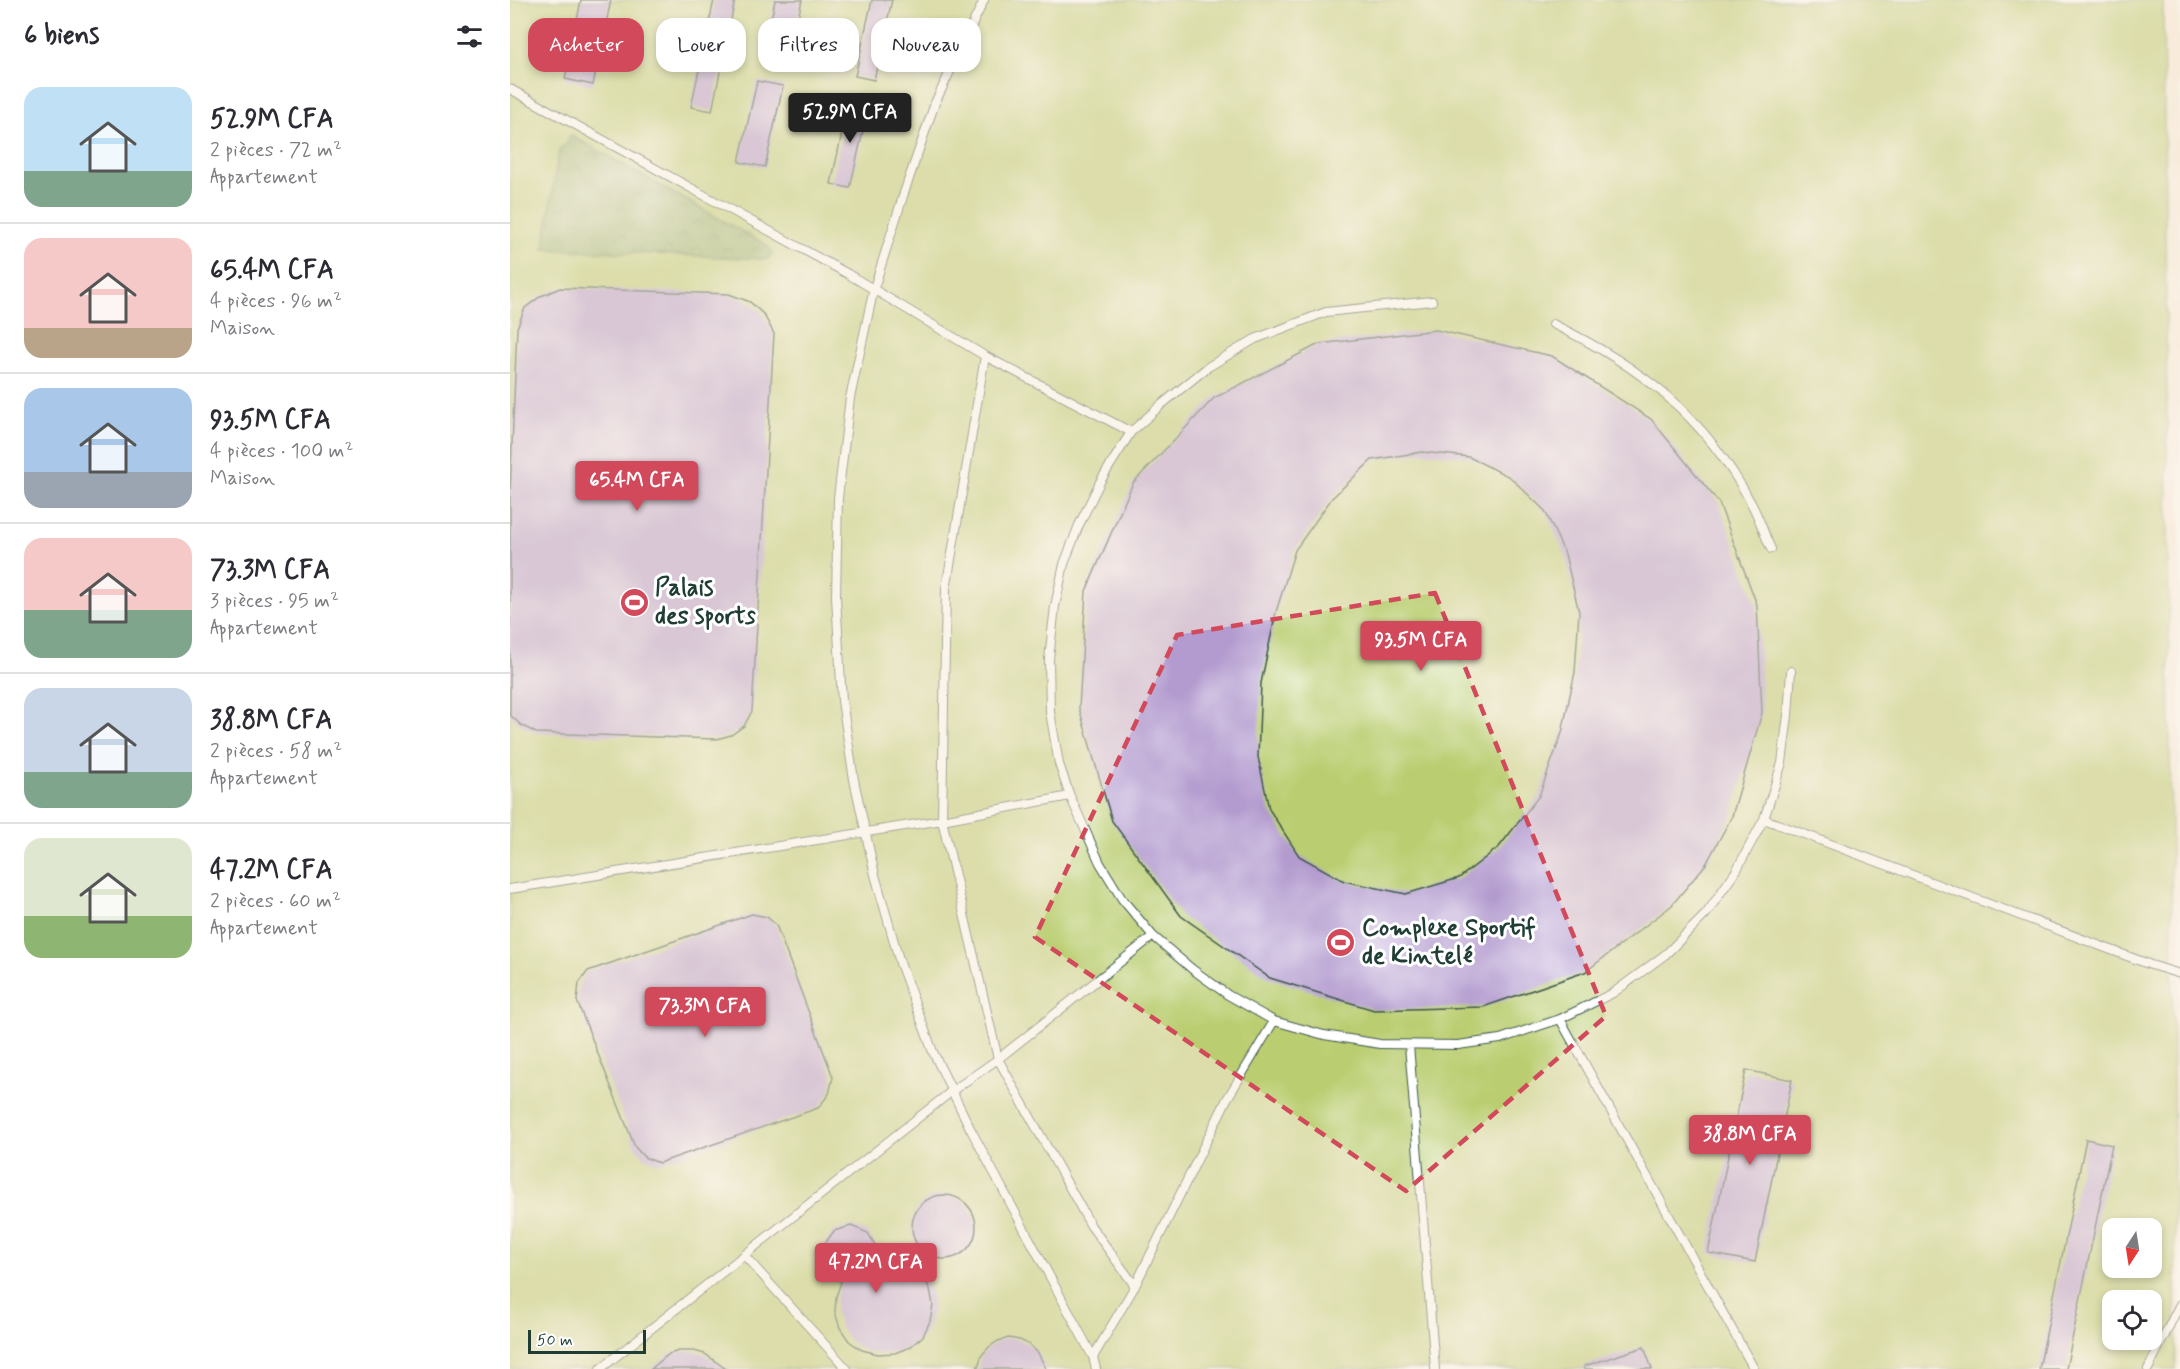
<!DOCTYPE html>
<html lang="fr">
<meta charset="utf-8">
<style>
body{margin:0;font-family:Mynerve,sans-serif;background:#f7f7f7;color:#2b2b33;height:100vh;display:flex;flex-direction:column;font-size:22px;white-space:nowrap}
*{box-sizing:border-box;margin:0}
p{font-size:20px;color:#7c7c81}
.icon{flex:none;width:33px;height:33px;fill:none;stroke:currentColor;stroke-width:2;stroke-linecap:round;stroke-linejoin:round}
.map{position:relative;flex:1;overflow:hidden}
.drawer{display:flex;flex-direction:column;background:#fff;width:510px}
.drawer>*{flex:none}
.top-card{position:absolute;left:18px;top:18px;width:570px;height:54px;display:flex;gap:12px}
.needle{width:39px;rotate:192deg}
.fabs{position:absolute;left:1592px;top:1218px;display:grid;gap:12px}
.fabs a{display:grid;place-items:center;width:60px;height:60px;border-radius:12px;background:#fff;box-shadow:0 3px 9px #0003;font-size:30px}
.scale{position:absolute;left:18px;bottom:15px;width:118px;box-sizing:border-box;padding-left:6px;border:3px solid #1f3d34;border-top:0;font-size:16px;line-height:21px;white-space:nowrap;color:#1f3d34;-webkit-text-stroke:4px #fff;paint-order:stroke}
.price{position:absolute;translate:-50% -51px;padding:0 14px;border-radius:6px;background:#d1495b;color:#fff;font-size:20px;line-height:39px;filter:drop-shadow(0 2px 3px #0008)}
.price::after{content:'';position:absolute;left:50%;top:36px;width:18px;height:14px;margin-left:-9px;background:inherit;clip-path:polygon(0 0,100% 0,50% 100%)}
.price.active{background:#222;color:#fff}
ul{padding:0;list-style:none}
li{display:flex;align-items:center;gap:18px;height:150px;padding:0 24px}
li+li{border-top:2px solid #e1e1e2}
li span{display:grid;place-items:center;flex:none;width:168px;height:120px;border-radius:18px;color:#555}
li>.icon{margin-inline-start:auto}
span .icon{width:72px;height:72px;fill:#fffc;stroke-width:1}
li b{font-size:26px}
h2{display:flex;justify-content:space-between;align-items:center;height:72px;padding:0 24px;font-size:26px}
.chip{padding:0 21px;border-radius:18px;background:#fff;box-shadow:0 3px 9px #0003;font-size:21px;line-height:54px}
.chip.active{background:#d1495b;color:#fff}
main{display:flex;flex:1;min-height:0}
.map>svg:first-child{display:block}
.grass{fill:#bacd70;stroke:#6c8552;stroke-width:1.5;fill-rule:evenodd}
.forest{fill:url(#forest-crowns);stroke:#59764b;stroke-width:1.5}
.building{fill:#b39bcf;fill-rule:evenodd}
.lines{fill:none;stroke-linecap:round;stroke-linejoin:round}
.service-casing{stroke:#40574d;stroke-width:10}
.service{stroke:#fff;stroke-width:8}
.marked{fill:none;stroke:#d1495b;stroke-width:4.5;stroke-dasharray:12 8;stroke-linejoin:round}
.labels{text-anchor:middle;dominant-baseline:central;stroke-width:6;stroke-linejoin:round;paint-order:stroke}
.poi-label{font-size:24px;font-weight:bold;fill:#1f3d34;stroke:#fff;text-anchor:start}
</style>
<main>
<section class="drawer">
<h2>6 biens<svg class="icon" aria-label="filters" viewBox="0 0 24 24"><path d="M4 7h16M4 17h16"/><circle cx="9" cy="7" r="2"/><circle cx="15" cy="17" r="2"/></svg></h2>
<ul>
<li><span style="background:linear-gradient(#bfe0f5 70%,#7fa58c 0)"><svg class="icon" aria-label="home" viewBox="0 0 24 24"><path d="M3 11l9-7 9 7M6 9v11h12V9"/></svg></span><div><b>52.9M CFA</b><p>2 pièces · 72 m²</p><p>Appartement</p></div></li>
<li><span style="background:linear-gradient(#f6c9c9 75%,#b9a48a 0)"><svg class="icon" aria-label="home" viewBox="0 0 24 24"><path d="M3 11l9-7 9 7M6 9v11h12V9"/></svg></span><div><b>65.4M CFA</b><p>4 pièces · 96 m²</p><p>Maison</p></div></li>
<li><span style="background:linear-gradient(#a9c7e8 70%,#9aa5b1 0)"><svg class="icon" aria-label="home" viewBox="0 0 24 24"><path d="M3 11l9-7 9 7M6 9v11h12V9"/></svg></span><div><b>93.5M CFA</b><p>4 pièces · 100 m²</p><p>Maison</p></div></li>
<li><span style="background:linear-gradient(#f6c9c9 60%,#7fa58c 0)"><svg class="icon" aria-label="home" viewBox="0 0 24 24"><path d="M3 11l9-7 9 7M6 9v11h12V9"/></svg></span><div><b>73.3M CFA</b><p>3 pièces · 95 m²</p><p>Appartement</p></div></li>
<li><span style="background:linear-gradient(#c9d6e8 70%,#7fa58c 0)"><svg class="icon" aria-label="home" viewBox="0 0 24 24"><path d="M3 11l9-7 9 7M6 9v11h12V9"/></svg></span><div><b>38.8M CFA</b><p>2 pièces · 58 m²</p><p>Appartement</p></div></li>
<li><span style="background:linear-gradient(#dfe7d0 65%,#8fb573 0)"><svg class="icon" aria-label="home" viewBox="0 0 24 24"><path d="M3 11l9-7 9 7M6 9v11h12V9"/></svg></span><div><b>47.2M CFA</b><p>2 pièces · 60 m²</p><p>Appartement</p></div></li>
</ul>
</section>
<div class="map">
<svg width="1670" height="1369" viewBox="0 0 1670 1369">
<defs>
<pattern id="forest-crowns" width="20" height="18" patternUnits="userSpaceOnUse" patternTransform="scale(1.5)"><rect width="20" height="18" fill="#93b062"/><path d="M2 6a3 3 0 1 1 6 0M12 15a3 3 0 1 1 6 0" fill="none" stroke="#779052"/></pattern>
</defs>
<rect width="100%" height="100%" fill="#fff"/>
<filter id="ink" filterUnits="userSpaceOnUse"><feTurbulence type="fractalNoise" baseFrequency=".0167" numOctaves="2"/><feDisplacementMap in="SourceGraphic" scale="12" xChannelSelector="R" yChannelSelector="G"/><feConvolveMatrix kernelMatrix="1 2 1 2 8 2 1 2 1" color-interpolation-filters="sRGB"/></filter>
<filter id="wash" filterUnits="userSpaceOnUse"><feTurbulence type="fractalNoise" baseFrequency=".008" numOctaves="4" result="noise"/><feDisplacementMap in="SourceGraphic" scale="24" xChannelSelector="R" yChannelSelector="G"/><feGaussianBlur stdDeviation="1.35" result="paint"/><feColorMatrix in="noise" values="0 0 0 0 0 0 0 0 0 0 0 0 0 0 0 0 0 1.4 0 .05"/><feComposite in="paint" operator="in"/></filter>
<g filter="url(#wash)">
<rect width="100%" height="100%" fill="#f8ebdb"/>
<path class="grass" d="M 0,0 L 1653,0 L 1666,1369 L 0,1369 ZM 1602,1228 L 1641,1228 L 1641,1268 L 1602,1268 ZM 1602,1300 L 1641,1300 L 1641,1340 L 1602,1340 Z"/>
<path class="forest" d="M 60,135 L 258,246 L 262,253 L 258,259 L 34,249 L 49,150 L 57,144 Z"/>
<g id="blocks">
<path class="building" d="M 71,0 L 101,0 L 83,85 L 55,79 Z
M 204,0 L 225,0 L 202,111 L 181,107 Z
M 265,0 L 292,0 L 279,60 L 254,54 Z
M 362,0 L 382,0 L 364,80 L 345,76 Z
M 247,81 L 273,86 L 255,167 L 229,162 Z
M 339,101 L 359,105 L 340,188 L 321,184 Z
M 50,288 L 219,294 L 240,302 L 254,315 L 264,334 L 242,711 L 234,726 L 221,735 L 207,739 L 26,733 L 11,725 L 0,715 L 0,493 L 7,328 L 15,308 L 31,296 Z
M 926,330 L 1042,356 L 1141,419 L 1209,503 L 1247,605 L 1252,713 L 1222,816 L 1196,864 L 1161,906 L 1075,972 L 973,1007 L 864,1010 L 760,978 L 671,916 L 602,821 L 569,708 L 576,591 L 623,483 L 704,398 L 809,344 ZM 912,452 L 959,457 L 1000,477 L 1035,511 L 1055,554 L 1069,612 L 1065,672 L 1052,733 L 1029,796 L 989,847 L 949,878 L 896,894 L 834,881 L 789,856 L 759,809 L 748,757 L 751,683 L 766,612 L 785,550 L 822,498 L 862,460 Z
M 242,914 L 257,917 L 266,925 L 323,1077 L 319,1094 L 308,1108 L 149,1163 L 134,1157 L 125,1147 L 67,1001 L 69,983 L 78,971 Z
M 1236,1070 L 1282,1080 L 1245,1262 L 1198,1253 Z
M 1576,1139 L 1602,1145 L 1556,1369 L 1529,1369 Z
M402 1227a32 32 0 1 1 64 0a32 32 0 1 1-64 0Z
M 341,1226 L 358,1233 L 367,1248 L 368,1258 L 386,1259 L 408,1268 L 420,1289 L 423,1305 L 420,1321 L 413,1336 L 400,1347 L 385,1353 L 368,1354 L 352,1350 L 339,1341 L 330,1328 L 325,1312 L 326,1297 L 331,1282 L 317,1271 L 312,1254 L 313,1246 L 324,1231 Z
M 499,1338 L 510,1340 L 520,1345 L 528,1353 L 536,1369 L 467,1369 L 472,1355 L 479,1347 L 488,1341 Z
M 1134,1347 L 1142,1369 L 1074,1369 L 1074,1366 Z
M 169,1351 L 184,1351 L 195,1354 L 216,1369 L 141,1369 L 159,1354 Z"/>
</g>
</g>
<g filter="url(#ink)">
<use href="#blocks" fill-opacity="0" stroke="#40574d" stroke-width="1.5"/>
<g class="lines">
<defs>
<path id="service" d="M 474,0 L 425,103 L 394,193 L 364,288 L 340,398 L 328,498 L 326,597 L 332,701 L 344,780 L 365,875 L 390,963 L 423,1052 L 461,1130 L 583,1357 L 586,1369
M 0,89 L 338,274 L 475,356 L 621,432
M 922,301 L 816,312 L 745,339 L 698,367 L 651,405 L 621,432 L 591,480 L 569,525 L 554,564 L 545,606 L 539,659 L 540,712 L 549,764 L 560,796 L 590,863 L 612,899 L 643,936 L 682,969 L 718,995 L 764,1021 L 814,1035 L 870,1044 L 948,1045 L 990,1039 L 1050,1019 L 1103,993 L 1156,954 L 1196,914 L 1226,871 L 1254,819 L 1272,763 L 1278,715 L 1281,671
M 1043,324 C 1130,366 1195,416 1241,503 C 1249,517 1254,534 1261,549
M 475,356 L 436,589 L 432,820 L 488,1059 L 581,1226 L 625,1286
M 1254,819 L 1641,965 L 1670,974
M 0,889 L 432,820 L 560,796
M 1050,1019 L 1244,1369
M 899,1045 L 925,1369
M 234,1255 L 337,1369
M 583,1357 L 625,1286 L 717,1099 L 764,1021
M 90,1369 L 442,1091 L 488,1059 L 643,936
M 1638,1369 L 1670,1304"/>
</defs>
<use href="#service" class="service-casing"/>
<use href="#service" class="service"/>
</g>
</g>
<path d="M0 0H1670V1369H0ZM 925,593 L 1096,1016 L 896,1191 L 525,937 L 667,635 Z" fill="#f8ebdb" fill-opacity=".55" fill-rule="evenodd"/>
<path class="marked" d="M 925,593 L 1096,1016 L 896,1191 L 525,937 L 667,635 Z"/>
<defs>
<symbol id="stadium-disc" viewBox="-11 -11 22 22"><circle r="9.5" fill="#d1495b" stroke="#fff"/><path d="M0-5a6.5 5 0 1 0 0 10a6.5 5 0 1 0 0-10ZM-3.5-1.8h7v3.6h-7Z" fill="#fff"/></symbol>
</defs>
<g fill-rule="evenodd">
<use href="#stadium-disc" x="108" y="586" width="33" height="33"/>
<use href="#stadium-disc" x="814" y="926" width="33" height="33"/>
</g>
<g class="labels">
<g class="poi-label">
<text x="145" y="588">Palais<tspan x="145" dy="28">des sports</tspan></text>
<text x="852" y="928">Complexe Sportif<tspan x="852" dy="28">de Kintelé</tspan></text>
</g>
</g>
</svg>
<div class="fabs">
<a><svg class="needle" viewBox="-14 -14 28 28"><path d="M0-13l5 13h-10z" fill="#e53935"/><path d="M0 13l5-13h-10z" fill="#7c7c81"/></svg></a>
<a><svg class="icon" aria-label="locate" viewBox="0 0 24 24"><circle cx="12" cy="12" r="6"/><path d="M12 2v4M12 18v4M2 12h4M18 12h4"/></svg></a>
</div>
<div class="scale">50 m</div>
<b class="price active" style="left:340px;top:144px">52.9M CFA</b>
<b class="price" style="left:127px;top:512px">65.4M CFA</b>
<b class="price" style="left:911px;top:672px">93.5M CFA</b>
<b class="price" style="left:195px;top:1038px">73.3M CFA</b>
<b class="price" style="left:1240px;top:1166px">38.8M CFA</b>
<b class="price" style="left:366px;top:1294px">47.2M CFA</b>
<div class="top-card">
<a class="chip active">Acheter</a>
<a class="chip">Louer</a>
<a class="chip">Filtres</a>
<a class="chip">Nouveau</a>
</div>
</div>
</main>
